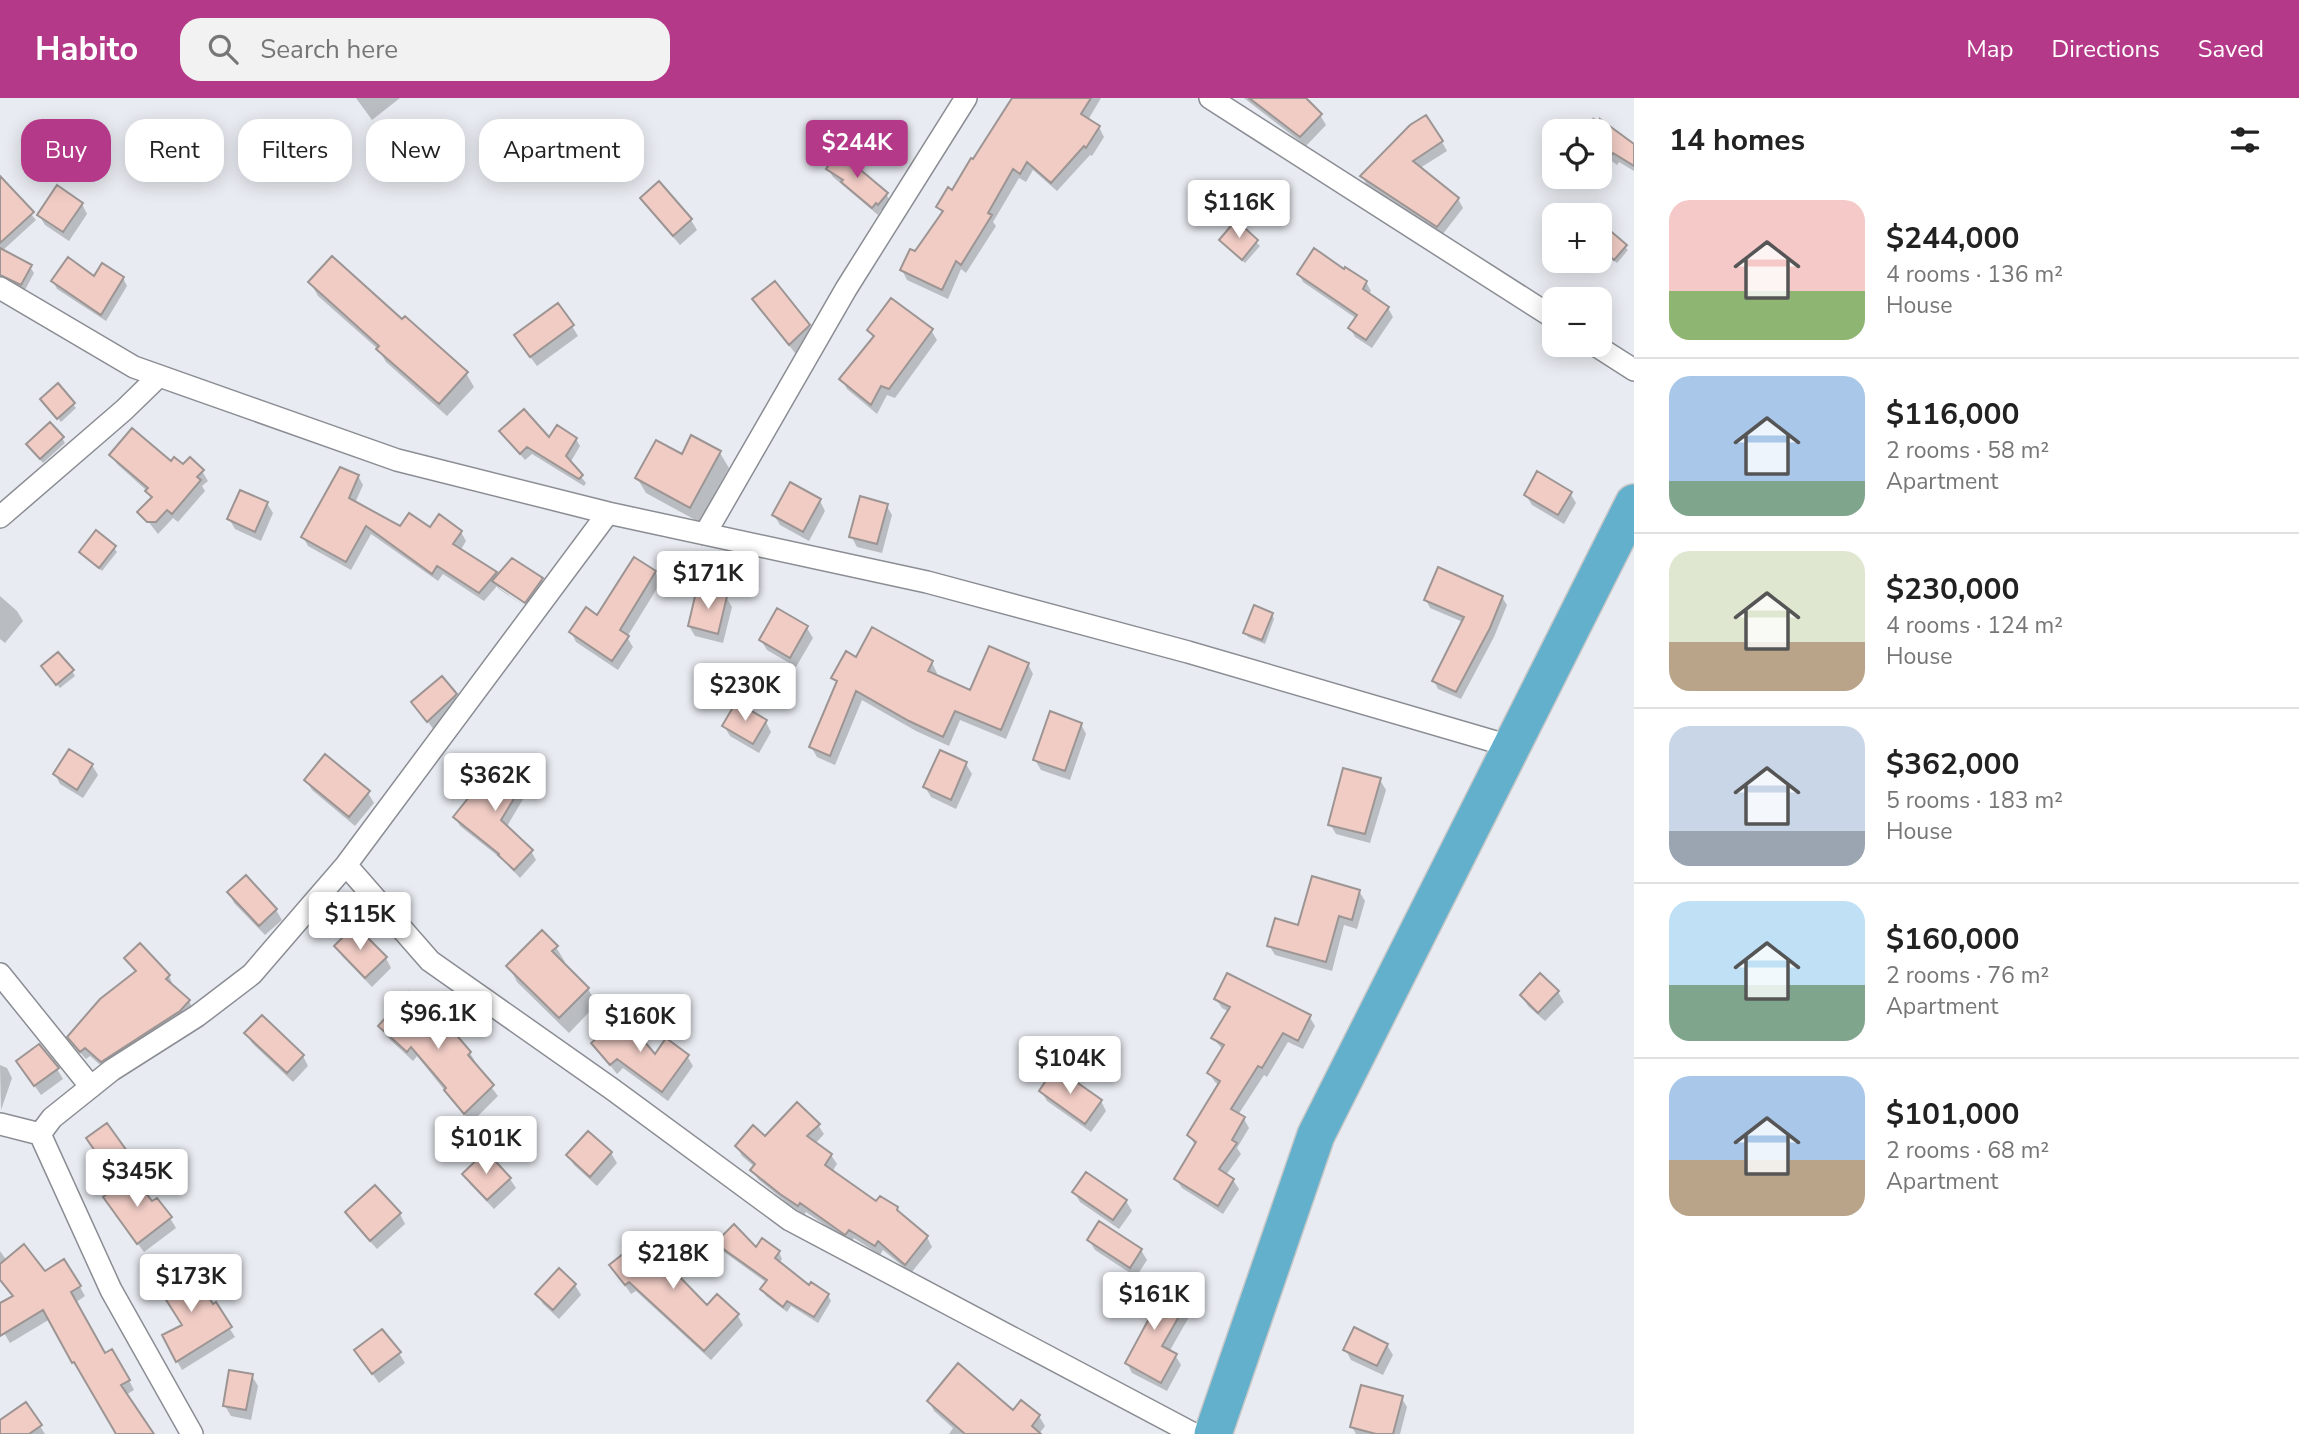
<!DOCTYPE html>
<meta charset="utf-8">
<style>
body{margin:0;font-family:"Nunito Sans",sans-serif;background:#f2f2f2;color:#222;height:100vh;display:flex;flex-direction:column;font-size:26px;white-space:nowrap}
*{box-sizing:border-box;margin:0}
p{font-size:23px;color:#767676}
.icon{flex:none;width:38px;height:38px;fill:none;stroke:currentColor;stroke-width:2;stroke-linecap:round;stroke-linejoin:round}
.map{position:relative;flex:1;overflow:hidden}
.side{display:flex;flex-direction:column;background:#fff;width:665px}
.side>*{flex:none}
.guide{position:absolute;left:21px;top:21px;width:665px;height:63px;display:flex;gap:14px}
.buttons{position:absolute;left:1542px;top:21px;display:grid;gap:14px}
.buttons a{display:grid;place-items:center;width:70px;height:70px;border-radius:14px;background:#fff;box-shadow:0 4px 18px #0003;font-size:35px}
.price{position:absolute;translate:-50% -60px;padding:0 16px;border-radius:7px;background:#fff;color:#222;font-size:23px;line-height:46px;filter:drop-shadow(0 2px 4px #0008)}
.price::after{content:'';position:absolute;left:50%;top:42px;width:21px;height:16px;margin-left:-10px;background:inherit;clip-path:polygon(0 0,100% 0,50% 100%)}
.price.current{background:#b53989;color:#fff}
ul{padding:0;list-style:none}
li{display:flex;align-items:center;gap:21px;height:175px;padding:0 35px}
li+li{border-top:2px solid #e0e0e0}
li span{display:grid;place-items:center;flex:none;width:196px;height:140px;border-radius:21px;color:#555}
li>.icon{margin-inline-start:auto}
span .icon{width:84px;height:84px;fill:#fffc;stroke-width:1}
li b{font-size:30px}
h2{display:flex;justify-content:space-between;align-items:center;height:84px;padding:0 35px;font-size:30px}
.tag{padding:0 24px;border-radius:21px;background:#fff;box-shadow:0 4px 18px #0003;font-size:24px;line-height:63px}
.tag.current{background:#b53989;color:#fff}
header{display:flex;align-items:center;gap:42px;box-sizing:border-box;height:98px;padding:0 35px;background:#b53989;color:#fff}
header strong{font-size:33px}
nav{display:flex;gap:38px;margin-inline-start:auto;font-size:24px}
.search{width:490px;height:63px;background:#f2f2f2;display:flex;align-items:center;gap:18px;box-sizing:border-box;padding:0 24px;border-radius:21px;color:#767676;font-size:26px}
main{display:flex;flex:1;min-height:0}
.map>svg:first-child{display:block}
.shadow{fill:#0003}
.building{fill:#f0ccc5;stroke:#9d9594;stroke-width:2}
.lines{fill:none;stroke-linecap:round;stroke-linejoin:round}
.minor-casing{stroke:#8a8d93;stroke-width:24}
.trunk-casing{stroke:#c7c7c8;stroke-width:40}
.minor{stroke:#fff;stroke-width:21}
.trunk{stroke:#63b0cc;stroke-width:37}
</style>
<header>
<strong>Habito</strong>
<div class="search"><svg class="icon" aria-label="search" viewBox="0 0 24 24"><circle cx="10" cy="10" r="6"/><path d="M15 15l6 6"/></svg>Search here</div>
<nav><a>Map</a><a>Directions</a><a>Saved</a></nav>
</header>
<main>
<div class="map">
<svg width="1634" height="1336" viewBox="0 0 1634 1336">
<rect width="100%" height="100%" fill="#e8ebf1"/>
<path class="shadow" d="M 356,0 L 400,0 L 372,22 Z
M 1019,0 L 1101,0 L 1088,22 L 1099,29 L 1104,39 L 1092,58 L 1090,57 L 1057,93 L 1033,72 L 1026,84 L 1019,80 L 993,124 L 996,128 L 966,175 L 961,171 L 948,201 L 907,182 L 902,172 L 943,117 L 938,109 L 953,94 Z
M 1244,0 L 1303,0 L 1320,17 L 1326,27 L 1306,48 Z
M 1593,19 L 1634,48 L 1634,73 L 1619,64 L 1617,67 L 1600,54 L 1600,33 L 1583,33 Z
M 1442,44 L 1447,53 L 1420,70 L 1458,101 L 1463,110 L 1442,137 L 1367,87 L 1362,78 Z
M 828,71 L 886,96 L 891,104 L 884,114 L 881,112 L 878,117 L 833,79 Z
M 0,81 L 36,122 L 2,153 L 30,169 L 34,175 L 25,192 L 8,184 L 0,169 Z
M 659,85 L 691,122 L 697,132 L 680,147 L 648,110 L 642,100 Z
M 82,106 L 87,116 L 69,143 L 45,127 L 39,117 Z
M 1577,108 L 1589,117 L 1570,117 Z
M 1236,125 L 1260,148 L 1245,165 L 1221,143 Z
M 1600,126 L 1628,152 L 1617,165 L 1600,150 Z
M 1345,173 L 1366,184 L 1371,193 L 1368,197 L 1388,210 L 1393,219 L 1372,250 L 1355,239 L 1350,230 L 1357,221 L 1303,184 L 1299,176 Z
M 95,180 L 123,180 L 127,188 L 106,223 L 57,191 L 53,183 Z
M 310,184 L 402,223 L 466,275 L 474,289 L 447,318 L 386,264 L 379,252 L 318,198 Z
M 760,211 L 809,228 L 814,238 L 795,255 Z
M 572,228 L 578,238 L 537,268 L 522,248 Z
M 931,232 L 937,242 L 895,300 L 887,297 L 877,316 L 847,291 L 842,281 L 874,241 L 869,233 Z
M 58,288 L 76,310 L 61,324 L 45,306 Z
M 62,340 L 65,345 L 43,365 L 28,347 Z
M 506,340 L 576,341 L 580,348 L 570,365 L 586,385 L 584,388 L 532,356 L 525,362 Z
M 720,355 L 729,370 L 699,424 L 646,395 L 637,380 L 682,358 Z
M 111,357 L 171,366 L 202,373 L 208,383 L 202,388 L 205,393 L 178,424 L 173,420 L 158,436 L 143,417 L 152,401 L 146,392 L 117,366 Z
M 358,378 L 363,387 L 355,405 L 400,430 L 461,434 L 466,443 L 460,453 L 496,476 L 498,479 L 542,482 L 546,490 L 533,508 L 499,485 L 499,490 L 530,512 L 499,491 L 497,488 L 484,503 L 443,476 L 438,483 L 371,436 L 351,472 L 308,448 L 303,439 Z
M 1570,395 L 1576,405 L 1564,426 L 1532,407 L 1526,397 Z
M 820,403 L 825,413 L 809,443 L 780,427 L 774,417 Z
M 267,405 L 273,415 L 261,443 L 235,431 L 229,421 Z
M 886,407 L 892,417 L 882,455 L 857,449 L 851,438 Z
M 114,450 L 117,454 L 102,473 L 81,454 Z
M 655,474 L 661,484 L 627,539 L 633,549 L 618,572 L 576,544 L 571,534 L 598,519 Z
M 0,498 L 17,513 L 23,523 L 5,545 L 0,541 Z
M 726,499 L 732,509 L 723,545 L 695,538 L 689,528 Z
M 1502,499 L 1507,507 L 1494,539 L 1461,601 L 1438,591 L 1434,583 L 1463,524 L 1430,510 L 1426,502 Z
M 778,513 L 807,530 L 813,540 L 796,569 L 767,552 L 761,542 Z
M 1272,516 L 1274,521 L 1265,546 L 1248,539 L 1245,535 Z
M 857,561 L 932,565 L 937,575 L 935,578 L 971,595 L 1028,566 L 1033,576 L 1006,641 L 960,622 L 949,648 L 916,633 L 862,602 L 835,667 L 817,659 L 811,649 L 838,587 L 834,580 Z
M 45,573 L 72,573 L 75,578 L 60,590 Z
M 455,597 L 461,607 L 434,632 L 413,604 Z
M 766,624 L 771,634 L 759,655 L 730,638 L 724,628 Z
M 1081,626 L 1086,636 L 1070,682 L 1041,672 L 1035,662 Z
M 966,666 L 972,676 L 956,711 L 931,699 L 925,689 Z
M 92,667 L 98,677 L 83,700 L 60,686 L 55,676 Z
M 306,682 L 368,695 L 374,705 L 355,728 L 312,692 Z
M 524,682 L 529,691 L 506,730 L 531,753 L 536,762 L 520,780 L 503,762 L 460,728 L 455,719 Z
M 1380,682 L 1386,692 L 1370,745 L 1336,736 L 1330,726 Z
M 246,779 L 276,812 L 282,822 L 265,837 L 234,805 L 229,795 Z
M 1359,793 L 1365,803 L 1357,831 L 1344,827 L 1332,873 L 1275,857 L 1269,847 Z
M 336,848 L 386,860 L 391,870 L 372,889 L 342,858 Z
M 556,849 L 565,864 L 563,866 L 588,891 L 597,906 L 569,935 L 517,884 L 509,868 Z
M 126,860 L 169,878 L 173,887 L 172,888 L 189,903 L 193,911 L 106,972 L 90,958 L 86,961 L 74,948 L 137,875 Z
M 1558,894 L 1564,904 L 1545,923 L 1528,908 L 1522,898 Z
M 1216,901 L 1309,918 L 1315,928 L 1303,951 L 1288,944 L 1267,979 L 1264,977 L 1238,1017 L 1244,1021 L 1249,1030 L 1237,1050 L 1241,1056 L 1226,1077 L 1233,1082 L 1239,1091 L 1223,1116 L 1182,1090 L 1176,1081 L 1195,1047 L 1189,1037 L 1220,988 L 1215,984 L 1209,975 L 1223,952 L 1213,940 L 1229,914 L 1222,910 Z
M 380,928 L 448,930 L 470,955 L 476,965 L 474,966 L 498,998 L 471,1025 L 417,958 L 413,963 L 386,938 Z
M 246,935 L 303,958 L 308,968 L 293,984 L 252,945 Z
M 593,945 L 655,959 L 687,958 L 693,968 L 668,1003 L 623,970 L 617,976 Z
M 18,964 L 57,971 L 63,981 L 41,997 Z
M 0,967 L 7,970 L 12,980 L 1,1012 Z
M 1041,993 L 1101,1003 L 1106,1013 L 1091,1034 L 1047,1003 Z
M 107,1027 L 137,1071 L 118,1084 L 94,1051 Z
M 818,1027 L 824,1036 L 815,1046 L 831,1057 L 837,1066 L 832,1074 L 877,1106 L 897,1110 L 901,1118 L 927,1139 L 932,1149 L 911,1175 L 883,1152 L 880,1157 L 854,1140 L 851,1145 L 806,1114 L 804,1117 L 787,1105 L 758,1081 L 752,1072 L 755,1069 L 742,1058 L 737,1049 Z
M 588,1035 L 611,1055 L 617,1065 L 597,1088 L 574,1067 L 568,1057 Z
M 464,1076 L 510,1081 L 516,1090 L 494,1111 L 470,1086 Z
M 1074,1094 L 1126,1103 L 1132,1113 L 1119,1131 L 1080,1104 Z
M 152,1106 L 170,1120 L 176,1130 L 144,1154 L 111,1110 Z
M 347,1115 L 400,1116 L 405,1126 L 377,1151 L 353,1125 Z
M 651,1136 L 681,1165 L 687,1174 L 678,1180 L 707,1209 L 717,1199 L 738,1218 L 743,1227 L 711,1262 L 636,1193 L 631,1196 L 611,1167 Z
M 1089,1142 L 1141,1152 L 1147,1162 L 1136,1179 L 1095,1152 Z
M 717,1145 L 779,1154 L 782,1161 L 779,1165 L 809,1189 L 828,1197 L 831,1203 L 818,1225 L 791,1208 L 787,1214 L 766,1198 L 762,1192 L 767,1185 L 720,1151 Z
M 0,1153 L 7,1163 L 80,1189 L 85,1198 L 75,1205 L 104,1258 L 129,1282 L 134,1292 L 126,1297 L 152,1336 L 118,1336 L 81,1273 L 79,1273 L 50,1221 L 10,1245 L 0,1228 L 0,1207 L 14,1199 L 0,1182 Z
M 559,1173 L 575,1187 L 581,1197 L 559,1221 L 543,1206 L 537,1196 Z
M 1130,1204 L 1183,1209 L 1189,1219 L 1169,1254 L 1175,1257 L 1181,1267 L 1167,1293 L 1132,1275 L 1127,1265 L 1150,1222 L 1136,1214 Z
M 215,1207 L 235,1239 L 182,1272 L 177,1263 L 184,1228 Z
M 1387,1247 L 1393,1257 L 1383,1277 L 1351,1262 L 1345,1251 Z
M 356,1253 L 399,1255 L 405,1265 L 379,1285 Z
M 252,1278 L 258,1288 L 251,1322 L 231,1318 L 225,1308 Z
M 1401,1299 L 1407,1309 L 1400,1336 L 1356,1336 L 1352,1329 Z
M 929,1303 L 1013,1314 L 1021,1304 L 1039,1318 L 1045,1328 L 1039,1336 L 949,1336 L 953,1330 L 934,1313 Z
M 26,1306 L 45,1336 L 0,1336 L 0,1324 Z"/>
<path class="building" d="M 1012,0 L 1091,0 L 1081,16 L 1100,28 L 1086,50 L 1084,48 L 1051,85 L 1027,64 L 1020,76 L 1013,71 L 988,115 L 992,117 L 961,167 L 956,163 L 942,192 L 900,172 L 910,151 L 915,153 L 943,113 L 936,109 L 948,89 L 952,92 L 971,60 L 973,61 Z
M 1249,0 L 1306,0 L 1322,16 L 1300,39 Z
M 1426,17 L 1443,43 L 1413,63 L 1459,100 L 1437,129 L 1360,78 L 1410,27 Z
M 1600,21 L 1634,46 L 1634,68 L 1613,55 L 1600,74 Z
M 838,53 L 888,95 L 878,107 L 876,105 L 872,110 L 841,84 L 843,82 L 826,71 Z
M 0,78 L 34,114 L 0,145 Z
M 659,83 L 692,121 L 673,138 L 640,100 Z
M 57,87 L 83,105 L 63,134 L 37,117 Z
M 1236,122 L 1258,142 L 1242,162 L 1219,142 Z
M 1600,124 L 1627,147 L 1614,162 L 1600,150 Z
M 0,150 L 32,167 L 21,187 L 0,177 Z
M 1314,150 L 1344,171 L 1345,169 L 1367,183 L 1363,191 L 1389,209 L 1366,242 L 1348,230 L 1357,217 L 1297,176 Z
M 332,158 L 402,221 L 405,218 L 468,274 L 439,306 L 376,251 L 379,248 L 308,184 Z
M 68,159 L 94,178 L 102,165 L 124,179 L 101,217 L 51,183 Z
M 775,183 L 810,227 L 789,247 L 752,201 Z
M 891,200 L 933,231 L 889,291 L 881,288 L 871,307 L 839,281 L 874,238 L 867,232 Z
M 558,205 L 574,227 L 530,259 L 514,237 Z
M 58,285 L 75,305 L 57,321 L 40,301 Z
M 524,311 L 549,339 L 557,327 L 577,340 L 566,358 L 583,377 L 579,381 L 527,349 L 520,356 L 499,333 Z
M 50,324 L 64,339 L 40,361 L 26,346 Z
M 132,330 L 171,363 L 174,359 L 183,366 L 190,359 L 204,372 L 197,379 L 201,382 L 172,416 L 167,412 L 156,424 L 147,424 L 137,414 L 152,399 L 145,393 L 148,390 L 109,357 Z
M 691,337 L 721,353 L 690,410 L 635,380 L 656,342 L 682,356 Z
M 340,369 L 359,377 L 349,400 L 400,428 L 409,415 L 430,429 L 439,416 L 462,433 L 453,446 L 497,474 L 479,495 L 437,468 L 432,476 L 366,428 L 346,464 L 301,439 Z
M 1537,373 L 1572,394 L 1558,417 L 1524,397 Z
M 790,384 L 821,401 L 803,434 L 772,417 Z
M 240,392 L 268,404 L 255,434 L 227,421 Z
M 860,398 L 888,406 L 877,446 L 849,439 Z
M 96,432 L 116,448 L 99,470 L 79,454 Z
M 634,459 L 656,473 L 620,532 L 629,538 L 612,563 L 569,534 L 586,509 L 597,517 Z
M 512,460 L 543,480 L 525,505 L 492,483 Z
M 1438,469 L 1503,498 L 1490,530 L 1456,594 L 1432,583 L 1464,519 L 1424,502 Z
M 697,490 L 727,498 L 718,536 L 688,528 Z
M 1254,507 L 1273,515 L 1262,542 L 1243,535 Z
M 777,510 L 808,528 L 790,560 L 759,542 Z
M 872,529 L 933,563 L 928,573 L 970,592 L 989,548 L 1029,565 L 1001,632 L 955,613 L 943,639 L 909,623 L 856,593 L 830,658 L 809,649 L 837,583 L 831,580 L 846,553 L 856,559 Z
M 58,554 L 74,572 L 56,587 L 41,568 Z
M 442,578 L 457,596 L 427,624 L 411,604 Z
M 736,604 L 767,622 L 753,646 L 722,628 Z
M 1050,613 L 1082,625 L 1065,673 L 1033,662 Z
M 69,651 L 93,666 L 77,692 L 53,676 Z
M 940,652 L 967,664 L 951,702 L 923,689 Z
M 325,656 L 370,693 L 349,719 L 304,682 Z
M 490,660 L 526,681 L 501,722 L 533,752 L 514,772 L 498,757 L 499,756 L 453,719 L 481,684 L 478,681 Z
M 1343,670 L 1381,680 L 1365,736 L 1328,727 Z
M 246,777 L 277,811 L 259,828 L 227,794 Z
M 1312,778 L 1360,792 L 1352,822 L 1339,818 L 1326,864 L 1267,848 L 1275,820 L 1298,827 Z
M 355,827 L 387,859 L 365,880 L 334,848 Z
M 542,832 L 558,848 L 552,853 L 589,890 L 559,920 L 506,868 Z
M 140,845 L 170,877 L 166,881 L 190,902 L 180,913 L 101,964 L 85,950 L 80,954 L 67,939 L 100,901 L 136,873 L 124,860 Z
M 1227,875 L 1311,917 L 1298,943 L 1283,935 L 1262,970 L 1258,968 L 1231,1011 L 1245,1019 L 1232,1042 L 1237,1045 L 1219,1071 L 1234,1081 L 1218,1108 L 1174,1081 L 1196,1044 L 1187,1037 L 1220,983 L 1207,975 L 1224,947 L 1211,940 L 1230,909 L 1214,901 Z
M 1540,875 L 1559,893 L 1538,915 L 1520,897 Z
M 409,894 L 446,928 L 448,927 L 471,954 L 468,957 L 494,987 L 464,1016 L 444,992 L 446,990 L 411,949 L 407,954 L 378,928 Z
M 262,917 L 304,957 L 287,975 L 244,935 Z
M 623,918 L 655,956 L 666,940 L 689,957 L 662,994 L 617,961 L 610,967 L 591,945 Z
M 39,946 L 59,970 L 34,988 L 16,963 Z
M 1055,969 L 1102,1002 L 1085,1026 L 1039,993 Z
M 797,1004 L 820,1026 L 807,1038 L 832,1056 L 825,1067 L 876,1103 L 880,1098 L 898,1109 L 897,1112 L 928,1138 L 905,1167 L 878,1143 L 875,1148 L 849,1132 L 845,1137 L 800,1105 L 798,1108 L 780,1096 L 750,1072 L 755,1066 L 735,1048 L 753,1027 L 765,1038 Z
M 107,1025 L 132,1060 L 111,1076 L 86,1040 Z
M 588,1033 L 612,1054 L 590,1079 L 566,1057 Z
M 486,1053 L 511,1080 L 487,1102 L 462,1076 Z
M 1086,1074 L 1127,1102 L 1113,1122 L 1072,1094 Z
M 132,1077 L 152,1103 L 157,1100 L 172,1119 L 137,1146 L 103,1099 Z
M 375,1087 L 401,1115 L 370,1143 L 345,1114 Z
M 1099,1123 L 1142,1151 L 1130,1170 L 1087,1142 Z
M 734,1126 L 756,1149 L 762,1140 L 780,1153 L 775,1160 L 809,1187 L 811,1184 L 829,1196 L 814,1219 L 787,1203 L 783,1209 L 760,1191 L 767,1182 L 715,1145 Z
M 651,1134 L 682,1163 L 672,1171 L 707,1207 L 717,1196 L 739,1216 L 704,1253 L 629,1184 L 625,1187 L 609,1167 Z
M 24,1146 L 45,1173 L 64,1161 L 81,1188 L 71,1194 L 105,1255 L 112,1251 L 130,1282 L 121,1287 L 154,1336 L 116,1336 L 74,1264 L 72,1265 L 43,1212 L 0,1238 L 0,1205 L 13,1198 L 0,1182 L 0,1166 Z
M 188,1167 L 213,1206 L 216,1204 L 232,1229 L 176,1264 L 162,1237 L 182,1227 L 156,1186 Z
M 559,1170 L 576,1186 L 553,1212 L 535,1196 Z
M 1141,1182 L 1185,1208 L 1162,1248 L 1177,1256 L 1161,1285 L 1125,1265 L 1151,1217 L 1128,1204 Z
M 1354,1229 L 1388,1246 L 1377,1268 L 1343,1252 Z
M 382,1231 L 401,1254 L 372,1276 L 354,1252 Z
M 958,1265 L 1013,1312 L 1021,1302 L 1040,1317 L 1032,1328 L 1041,1336 L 965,1336 L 927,1303 Z
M 229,1272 L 253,1276 L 246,1312 L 223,1308 Z
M 1361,1287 L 1403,1298 L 1393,1336 L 1376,1336 L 1350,1329 Z
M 26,1304 L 42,1327 L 29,1336 L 0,1336 L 0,1322 Z"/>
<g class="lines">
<defs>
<path id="minor" d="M 1210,0 L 1554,220
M 0,190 L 134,269 L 397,362 L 608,415 L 927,484 L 1188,554 L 1513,649
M 1595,247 L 1634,272
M 0,419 L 124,312 L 159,278
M 705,436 L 846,191 L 966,0
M 346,767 L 430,863 L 612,991 L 790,1122 L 1194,1336
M 0,876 L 91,989
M 0,1026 L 40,1036 L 52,1020 L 112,972 L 197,918 L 252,876 L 346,767 L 608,415
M 40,1036 L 111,1192 L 192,1336"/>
<path id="trunk" d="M 1213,1336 L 1316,1037 L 1634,405"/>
</defs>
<use href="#minor" class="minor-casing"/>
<use href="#trunk" class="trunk-casing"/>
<use href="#minor" class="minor"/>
<use href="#trunk" class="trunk"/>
</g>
</svg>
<div class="buttons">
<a><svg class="icon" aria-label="locate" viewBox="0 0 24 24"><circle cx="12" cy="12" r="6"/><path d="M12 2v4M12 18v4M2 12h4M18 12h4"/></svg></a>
<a>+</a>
<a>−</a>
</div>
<b class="price current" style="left:857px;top:82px">$244K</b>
<b class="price" style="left:1239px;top:142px">$116K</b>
<b class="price" style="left:708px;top:513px">$171K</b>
<b class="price" style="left:745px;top:625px">$230K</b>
<b class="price" style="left:495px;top:715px">$362K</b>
<b class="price" style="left:360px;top:854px">$115K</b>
<b class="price" style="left:438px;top:953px">$96.1K</b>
<b class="price" style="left:640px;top:956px">$160K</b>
<b class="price" style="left:1070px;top:998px">$104K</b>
<b class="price" style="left:486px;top:1078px">$101K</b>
<b class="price" style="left:137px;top:1111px">$345K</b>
<b class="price" style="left:673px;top:1193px">$218K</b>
<b class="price" style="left:191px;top:1216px">$173K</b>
<b class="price" style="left:1154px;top:1234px">$161K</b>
<div class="guide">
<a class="tag current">Buy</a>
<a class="tag">Rent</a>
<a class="tag">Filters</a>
<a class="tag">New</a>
<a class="tag">Apartment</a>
</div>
</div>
<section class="side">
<h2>14 homes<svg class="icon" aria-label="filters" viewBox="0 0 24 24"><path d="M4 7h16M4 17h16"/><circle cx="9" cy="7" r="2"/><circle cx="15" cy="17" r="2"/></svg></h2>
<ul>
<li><span style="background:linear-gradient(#f6c9c9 65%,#8fb573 0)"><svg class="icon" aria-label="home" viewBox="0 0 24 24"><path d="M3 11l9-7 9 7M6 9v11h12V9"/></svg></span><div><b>$244,000</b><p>4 rooms · 136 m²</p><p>House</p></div></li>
<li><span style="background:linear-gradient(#a9c7e8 75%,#7fa58c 0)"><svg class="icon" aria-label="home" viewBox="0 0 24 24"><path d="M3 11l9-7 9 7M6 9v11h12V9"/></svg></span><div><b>$116,000</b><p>2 rooms · 58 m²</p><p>Apartment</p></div></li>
<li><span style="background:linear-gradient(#dfe7d0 65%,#b9a48a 0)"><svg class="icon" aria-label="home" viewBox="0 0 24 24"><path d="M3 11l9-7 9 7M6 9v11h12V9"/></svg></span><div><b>$230,000</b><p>4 rooms · 124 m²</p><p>House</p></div></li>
<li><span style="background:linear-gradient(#c9d6e8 75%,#9aa5b1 0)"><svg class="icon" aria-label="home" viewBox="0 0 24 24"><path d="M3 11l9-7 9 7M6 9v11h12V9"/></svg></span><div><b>$362,000</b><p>5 rooms · 183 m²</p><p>House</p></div></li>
<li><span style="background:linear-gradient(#bfe0f5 60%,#7fa58c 0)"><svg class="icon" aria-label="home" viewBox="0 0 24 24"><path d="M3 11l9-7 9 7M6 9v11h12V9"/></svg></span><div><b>$160,000</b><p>2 rooms · 76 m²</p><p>Apartment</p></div></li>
<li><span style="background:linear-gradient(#a9c7e8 60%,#b9a48a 0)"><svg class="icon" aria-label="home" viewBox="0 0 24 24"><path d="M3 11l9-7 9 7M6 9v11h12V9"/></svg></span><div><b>$101,000</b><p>2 rooms · 68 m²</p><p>Apartment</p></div></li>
</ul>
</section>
</main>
